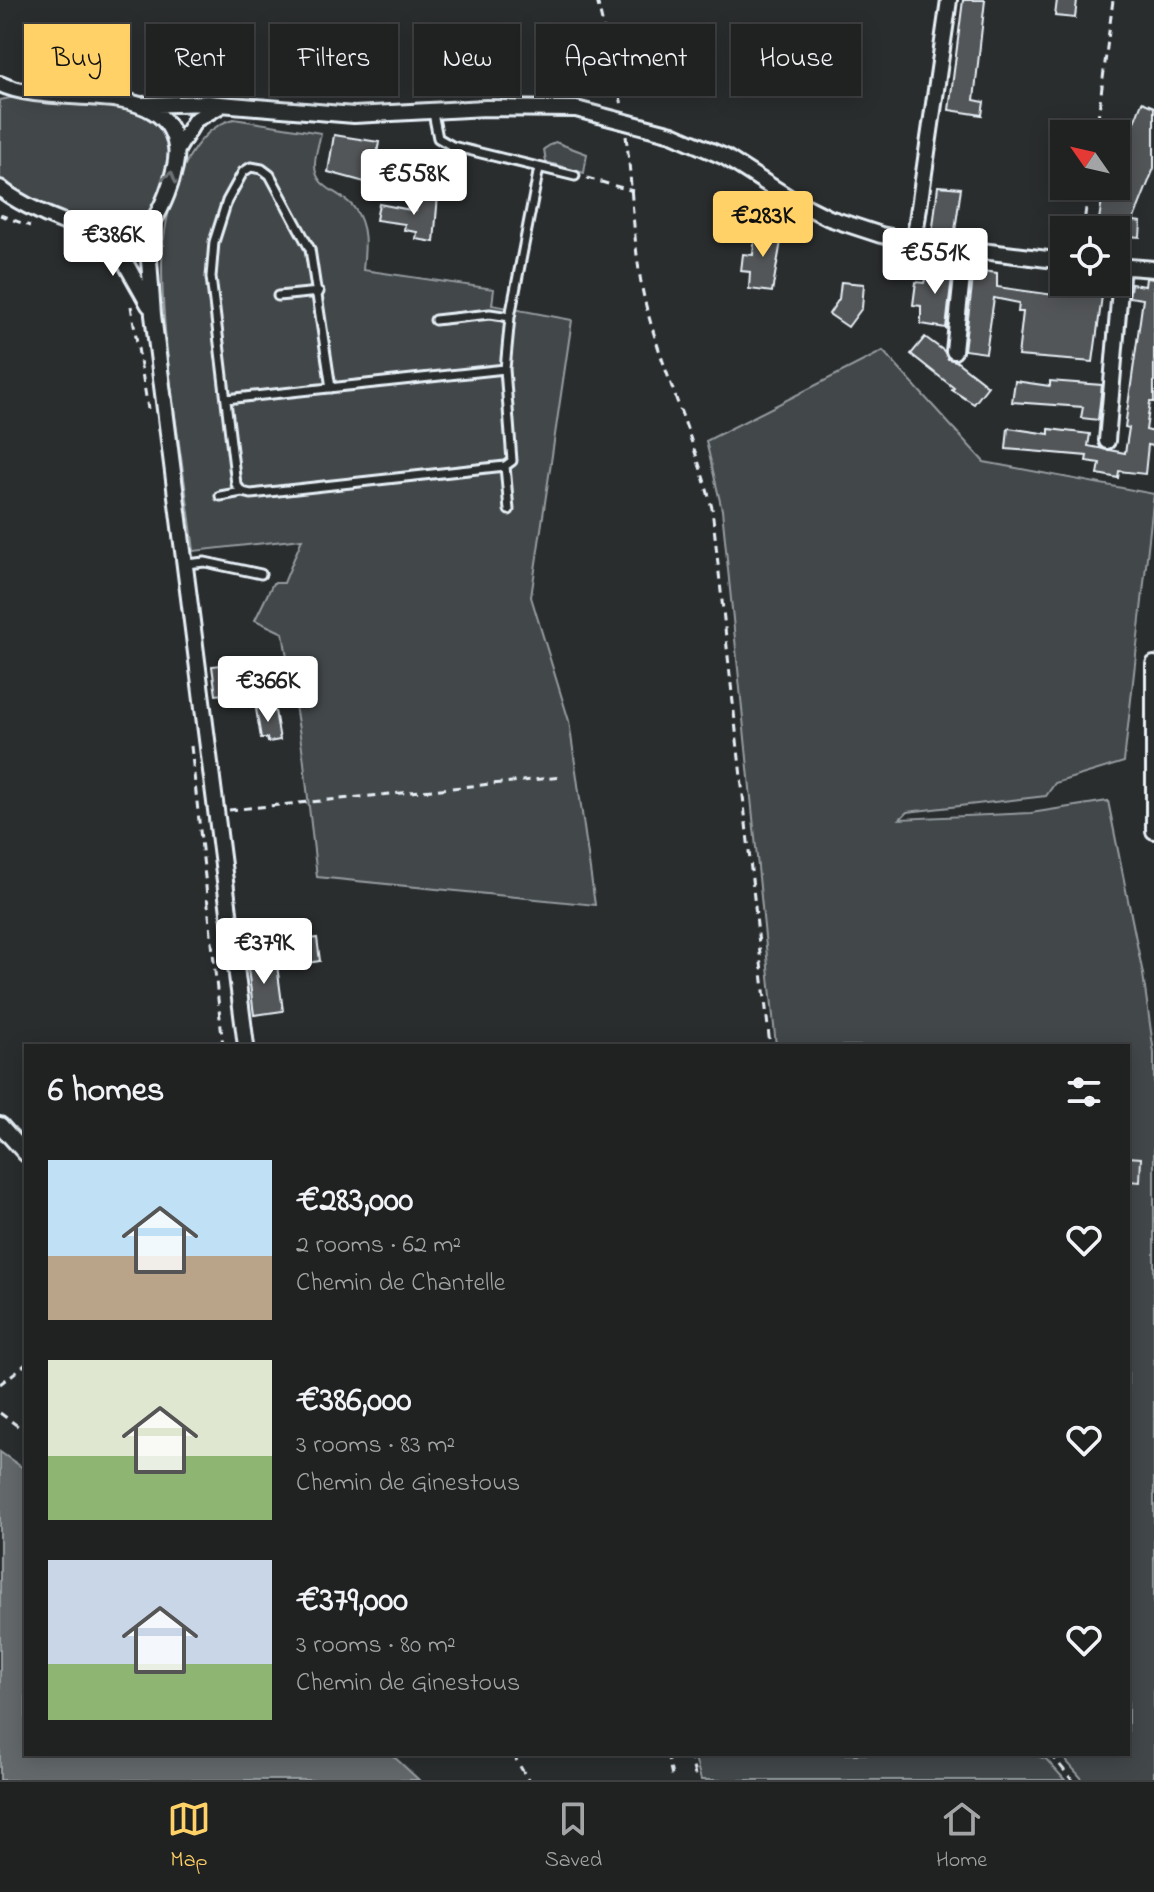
<!DOCTYPE html>
<meta charset="utf-8">
<style>
body{margin:0;font-family:"Indie Flower",sans-serif;background:#2d2f2f;color:#f1f3f6;height:100vh;display:flex;flex-direction:column;font-size:30px;white-space:nowrap}
*{box-sizing:border-box;margin:0}
p{font-size:26px;color:#a2a4a5}
.icon{flex:none;width:44px;height:44px;fill:none;stroke:currentColor;stroke-width:2;stroke-linecap:round;stroke-linejoin:round}
.map{position:relative;flex:1;overflow:hidden}
.drawer{position:absolute;left:24px;top:1044px;width:1106px;height:712px;display:flex;flex-direction:column;background:#202222;border-radius:0px;box-shadow:0 4px 20px #0003,0 0 0 2px #3d3f40}
.drawer>*{flex:none}
.hud{position:absolute;left:24px;top:24px;width:1106px;height:72px;display:flex;gap:16px}
.needle{width:52px;rotate:304deg}
.buttons{position:absolute;left:1050px;top:120px;display:grid;gap:16px}
.buttons a{display:grid;place-items:center;width:80px;height:80px;border-radius:0px;background:#202222;box-shadow:0 4px 20px #0003,0 0 0 2px #3d3f40;font-size:40px}
.price{position:absolute;translate:-50% -68px;padding:0 18px;border-radius:8px;background:#fff;color:#222;font-size:26px;line-height:52px;filter:drop-shadow(0 2px 4px #0008)}
.price::after{content:'';position:absolute;left:50%;top:48px;width:24px;height:18px;margin-left:-12px;background:inherit;clip-path:polygon(0 0,100% 0,50% 100%)}
.price.current{background:#ffd166;color:#111}
ul{padding:0;list-style:none}
li{display:flex;align-items:center;gap:24px;height:200px;padding:0 24px}
li span{display:grid;place-items:center;flex:none;width:224px;height:160px;border-radius:0px;color:#555}
li>.icon{margin-inline-start:auto}
span .icon{width:96px;height:96px;fill:#fffc;stroke-width:1}
li b{font-size:34px}
h2{display:flex;justify-content:space-between;align-items:center;height:96px;padding:0 24px;font-size:34px}
.chip{padding:0 28px;border-radius:0px;background:#202222;box-shadow:0 4px 20px #0003,0 0 0 2px #3d3f40;font-size:28px;line-height:72px}
.chip.current{background:#ffd166;color:#111}
.tab-bar{display:flex;justify-content:space-around;align-items:center;height:112px;border-top:2px solid #3d3f40;background:#202222;font-size:22px;color:#a2a4a5}
.tab-bar a{display:grid;justify-items:center;gap:4px}
.tab-bar .current{color:#ffd166}
.map>svg:first-child{display:block}
.green{fill:#424648;stroke:#959ca0;stroke-width:2}
.water{fill:#63686b;stroke:#989fa3;stroke-width:2}
.building{fill:#535759;stroke:#e8f1f8;stroke-width:2}
.lines{fill:none;stroke-linecap:round;stroke-linejoin:round}
.service-casing{stroke:#e8f1f8;stroke-width:13}
.minor-casing{stroke:#e8f1f8;stroke-width:20}
.path{stroke:#e8f1f8;stroke-width:3;stroke-dasharray:8 6;stroke-linecap:butt}
.service{stroke:#2a2d2e;stroke-width:7}
.minor{stroke:#2a2d2e;stroke-width:14}
.oneway{stroke:#6c7275}
</style>
<div class="map">
<svg width="1154" height="1780" viewBox="0 0 1154 1780">
<rect width="100%" height="100%" fill="#2a2d2e"/>
<filter id="ink" filterUnits="userSpaceOnUse"><feTurbulence type="fractalNoise" baseFrequency=".0125" numOctaves="2"/><feDisplacementMap in="SourceGraphic" scale="16" xChannelSelector="R" yChannelSelector="G"/><feConvolveMatrix kernelMatrix="1 2 1 2 8 2 1 2 1" color-interpolation-filters="sRGB"/></filter>
<g filter="url(#ink)">
<path class="green" d="M 20,96 C 115,106 216,95 146,225 C 105,237 28,210 0,179 L 0,100 Z
M 234,119 L 321,133 C 319,143 315,154 315,164 C 314,190 344,192 355,209 C 368,228 365,248 363,270 L 494,289 L 492,305 L 572,320 L 531,597 L 569,721 L 595,905 L 317,877 L 303,754 L 283,633 L 255,620 L 273,583 L 284,583 L 302,539 L 194,551 C 183,459 162,356 162,264 C 163,216 182,132 234,119 Z
M 555,142 L 587,154 L 584,173 L 546,162 L 544,149 Z
M 883,351 L 984,462 L 1154,494 L 1124,762 L 1055,783 L 1046,796 L 907,812 L 900,819 L 1031,813 L 1108,801 L 1143,974 L 1154,1053 L 1154,1780 L 1083,1780 L 1060,1754 L 1128,1754 L 1128,1046 L 776,1046 L 722,510 L 706,441 Z
M 694,1754 L 1032,1754 L 1046,1759 L 1065,1780 L 701,1780 Z"/>
<path class="water" d="M 0,1452 L 26,1470 L 26,1754 L 391,1754 L 419,1780 L 0,1780 Z"/>
<path class="building" d="M 963,0 L 985,0 L 974,100 L 984,102 L 982,115 L 949,110 Z
M 1057,0 L 1077,0 L 1075,18 L 1055,16 Z
M 1142,102 L 1154,107 L 1154,168 L 1133,221 L 1141,222 L 1140,237 L 1128,236 L 1126,257 L 1116,256 L 1116,230 L 1099,220 L 1104,186 L 1116,186 L 1116,169 Z
M 334,135 L 379,142 L 372,184 L 328,172 Z
M 938,186 L 961,188 L 954,238 L 932,235 Z
M 419,192 L 438,195 L 434,242 L 416,239 L 417,232 L 404,230 L 405,224 L 376,220 L 379,204 L 416,211 Z
M 756,225 L 779,228 L 778,236 L 782,236 L 772,292 L 749,289 L 750,272 L 741,271 L 743,254 L 753,255 Z
M 929,265 L 953,268 L 946,328 L 921,324 L 921,306 L 913,305 L 916,282 L 924,283 Z
M 974,270 L 997,273 L 997,287 L 1061,296 L 1062,291 L 1102,296 L 1093,362 L 1018,356 L 1023,312 L 1018,312 L 1019,303 L 994,298 L 986,353 L 964,350 Z
M 1146,278 L 1154,279 L 1154,402 L 1150,402 L 1146,430 L 1154,432 L 1154,446 L 1148,445 L 1145,474 L 1119,471 L 1118,478 L 1098,474 L 1100,463 L 1086,461 L 1087,456 L 1006,449 L 1008,428 L 1049,434 L 1049,429 L 1090,434 L 1088,446 L 1125,453 L 1129,428 L 1125,427 L 1143,299 L 1129,297 L 1131,284 L 1145,286 Z
M 841,282 L 864,284 L 862,308 L 848,327 L 829,314 L 839,299 Z
M 925,337 L 944,351 L 948,359 L 956,361 L 988,386 L 974,404 L 952,390 L 954,388 L 911,354 Z
M 1015,381 L 1050,386 L 1050,381 L 1102,385 L 1098,420 L 1081,418 L 1083,407 L 1012,402 Z
M 254,661 L 258,690 L 216,695 L 212,666 Z
M 274,705 L 280,740 L 268,742 L 267,738 L 261,738 L 256,709 Z
M 317,938 L 320,961 L 296,965 L 291,942 Z
M 259,948 L 259,967 L 277,965 L 283,1011 L 254,1015 L 246,953 Z
M 1128,1157 L 1141,1158 L 1140,1182 L 1128,1181 Z"/>
<g class="lines">
<defs>
<path id="service" d="M 433,113 L 438,138 L 452,146 L 575,176
M 278,296 L 319,292
M 435,320 L 490,314 L 510,317
M 331,388 L 310,249 L 270,175 L 262,169 L 251,167 L 243,172 L 227,201 L 214,242 L 211,277 L 236,484 L 242,492 L 251,494 L 505,466 L 512,461 L 505,369 L 510,317 L 539,168
M 226,399 L 505,369
M 505,466 L 509,510
M 220,496 L 242,492
M 186,564 L 205,562 L 261,574"/>
<path id="minor" d="M 0,84 C 42,104 119,88 154,112 C 167,120 174,132 176,147 C 180,167 159,224 141,233 C 112,248 22,208 0,188
M 141,105 L 208,103 L 354,115 L 486,108 L 576,109 L 672,134 L 725,157 L 791,199 L 829,218 L 881,235 L 932,245 L 1064,261
M 177,150 L 195,120 L 220,106
M 152,226 L 149,260 L 153,315 L 246,1046
M 91,231 L 126,264 L 149,305
M 914,242 L 949,0
M 1116,266 L 1154,269
M 954,351 L 965,249
M 1107,441 L 1122,266
M 1154,664 L 1154,831
M 0,1125 L 26,1154"/>
</defs>
<use href="#service" class="service-casing"/>
<use href="#minor" class="minor-casing"/>
<path class="path" d="M 597,0 L 622,105
M 1096,134 L 1113,0
M 626,136 C 634,195 632,259 649,317 C 667,381 695,442 712,508 L 770,1046
M 587,178 L 633,191
M 0,215 L 30,226
M 1083,230 L 1089,186
M 75,243 L 89,251
M 131,306 L 148,409
M 191,746 L 223,1046
M 229,810 L 562,777
M 0,1384 L 26,1364
M 0,1413 L 26,1432
M 513,1754 L 528,1780
M 667,1754 L 673,1780
M 690,1754 L 696,1780
M 1051,1754 L 1072,1780"/>
<use href="#service" class="service"/>
<use href="#minor" class="minor"/>
</g>
<defs><path id="oneway-chevron" d="M-2-3.5L2.5 0L-2 3.5" fill="none" stroke-width="1.6" stroke-linecap="round" stroke-linejoin="round" transform="scale(2)"/></defs>
<use class="oneway" href="#oneway-chevron" transform="translate(170 177) rotate(-74)"/>
</g>
</svg>
<div class="buttons">
<a><svg class="needle" viewBox="-14 -14 28 28"><path d="M0-13l5 13h-10z" fill="#e53935"/><path d="M0 13l5-13h-10z" fill="#a2a4a5"/></svg></a>
<a><svg class="icon" aria-label="locate" viewBox="0 0 24 24"><circle cx="12" cy="12" r="6"/><path d="M12 2v4M12 18v4M2 12h4M18 12h4"/></svg></a>
</div>
<b class="price" style="left:414px;top:217px">€558K</b>
<b class="price current" style="left:763px;top:259px">€283K</b>
<b class="price" style="left:113px;top:278px">€386K</b>
<b class="price" style="left:935px;top:296px">€551K</b>
<b class="price" style="left:268px;top:724px">€366K</b>
<b class="price" style="left:264px;top:986px">€379K</b>
<div class="hud">
<a class="chip current">Buy</a>
<a class="chip">Rent</a>
<a class="chip">Filters</a>
<a class="chip">New</a>
<a class="chip">Apartment</a>
<a class="chip">House</a>
</div>
<section class="drawer">
<h2>6 homes<svg class="icon" aria-label="filters" viewBox="0 0 24 24"><path d="M4 7h16M4 17h16"/><circle cx="9" cy="7" r="2"/><circle cx="15" cy="17" r="2"/></svg></h2>
<ul>
<li><span style="background:linear-gradient(#bfe0f5 60%,#b9a48a 0)"><svg class="icon" aria-label="home" viewBox="0 0 24 24"><path d="M3 11l9-7 9 7M6 9v11h12V9"/></svg></span><div><b>€283,000</b><p>2 rooms · 62 m²</p><p>Chemin de Chantelle</p></div><svg class="icon" aria-label="heart" viewBox="0 0 24 24"><path d="M12 20l-8-8c-3-5 5-10 8-4 3-6 11-1 8 4z"/></svg></li>
<li><span style="background:linear-gradient(#dfe7d0 60%,#8fb573 0)"><svg class="icon" aria-label="home" viewBox="0 0 24 24"><path d="M3 11l9-7 9 7M6 9v11h12V9"/></svg></span><div><b>€386,000</b><p>3 rooms · 83 m²</p><p>Chemin de Ginestous</p></div><svg class="icon" aria-label="heart" viewBox="0 0 24 24"><path d="M12 20l-8-8c-3-5 5-10 8-4 3-6 11-1 8 4z"/></svg></li>
<li><span style="background:linear-gradient(#c9d6e8 65%,#8fb573 0)"><svg class="icon" aria-label="home" viewBox="0 0 24 24"><path d="M3 11l9-7 9 7M6 9v11h12V9"/></svg></span><div><b>€379,000</b><p>3 rooms · 80 m²</p><p>Chemin de Ginestous</p></div><svg class="icon" aria-label="heart" viewBox="0 0 24 24"><path d="M12 20l-8-8c-3-5 5-10 8-4 3-6 11-1 8 4z"/></svg></li>
</ul>
</section>
</div>
<nav class="tab-bar">
<a class="current"><svg class="icon" aria-label="map" viewBox="0 0 24 24"><path d="M3 6l6-2 6 2 6-2v14l-6 2-6-2-6 2zM9 4v14M15 6v14"/></svg>Map</a>
<a><svg class="icon" aria-label="saved" viewBox="0 0 24 24"><path d="M7 4h10v16l-5-4-5 4z"/></svg>Saved</a>
<a><svg class="icon" aria-label="home" viewBox="0 0 24 24"><path d="M3 11l9-7 9 7M6 9v11h12V9"/></svg>Home</a>
</nav>
